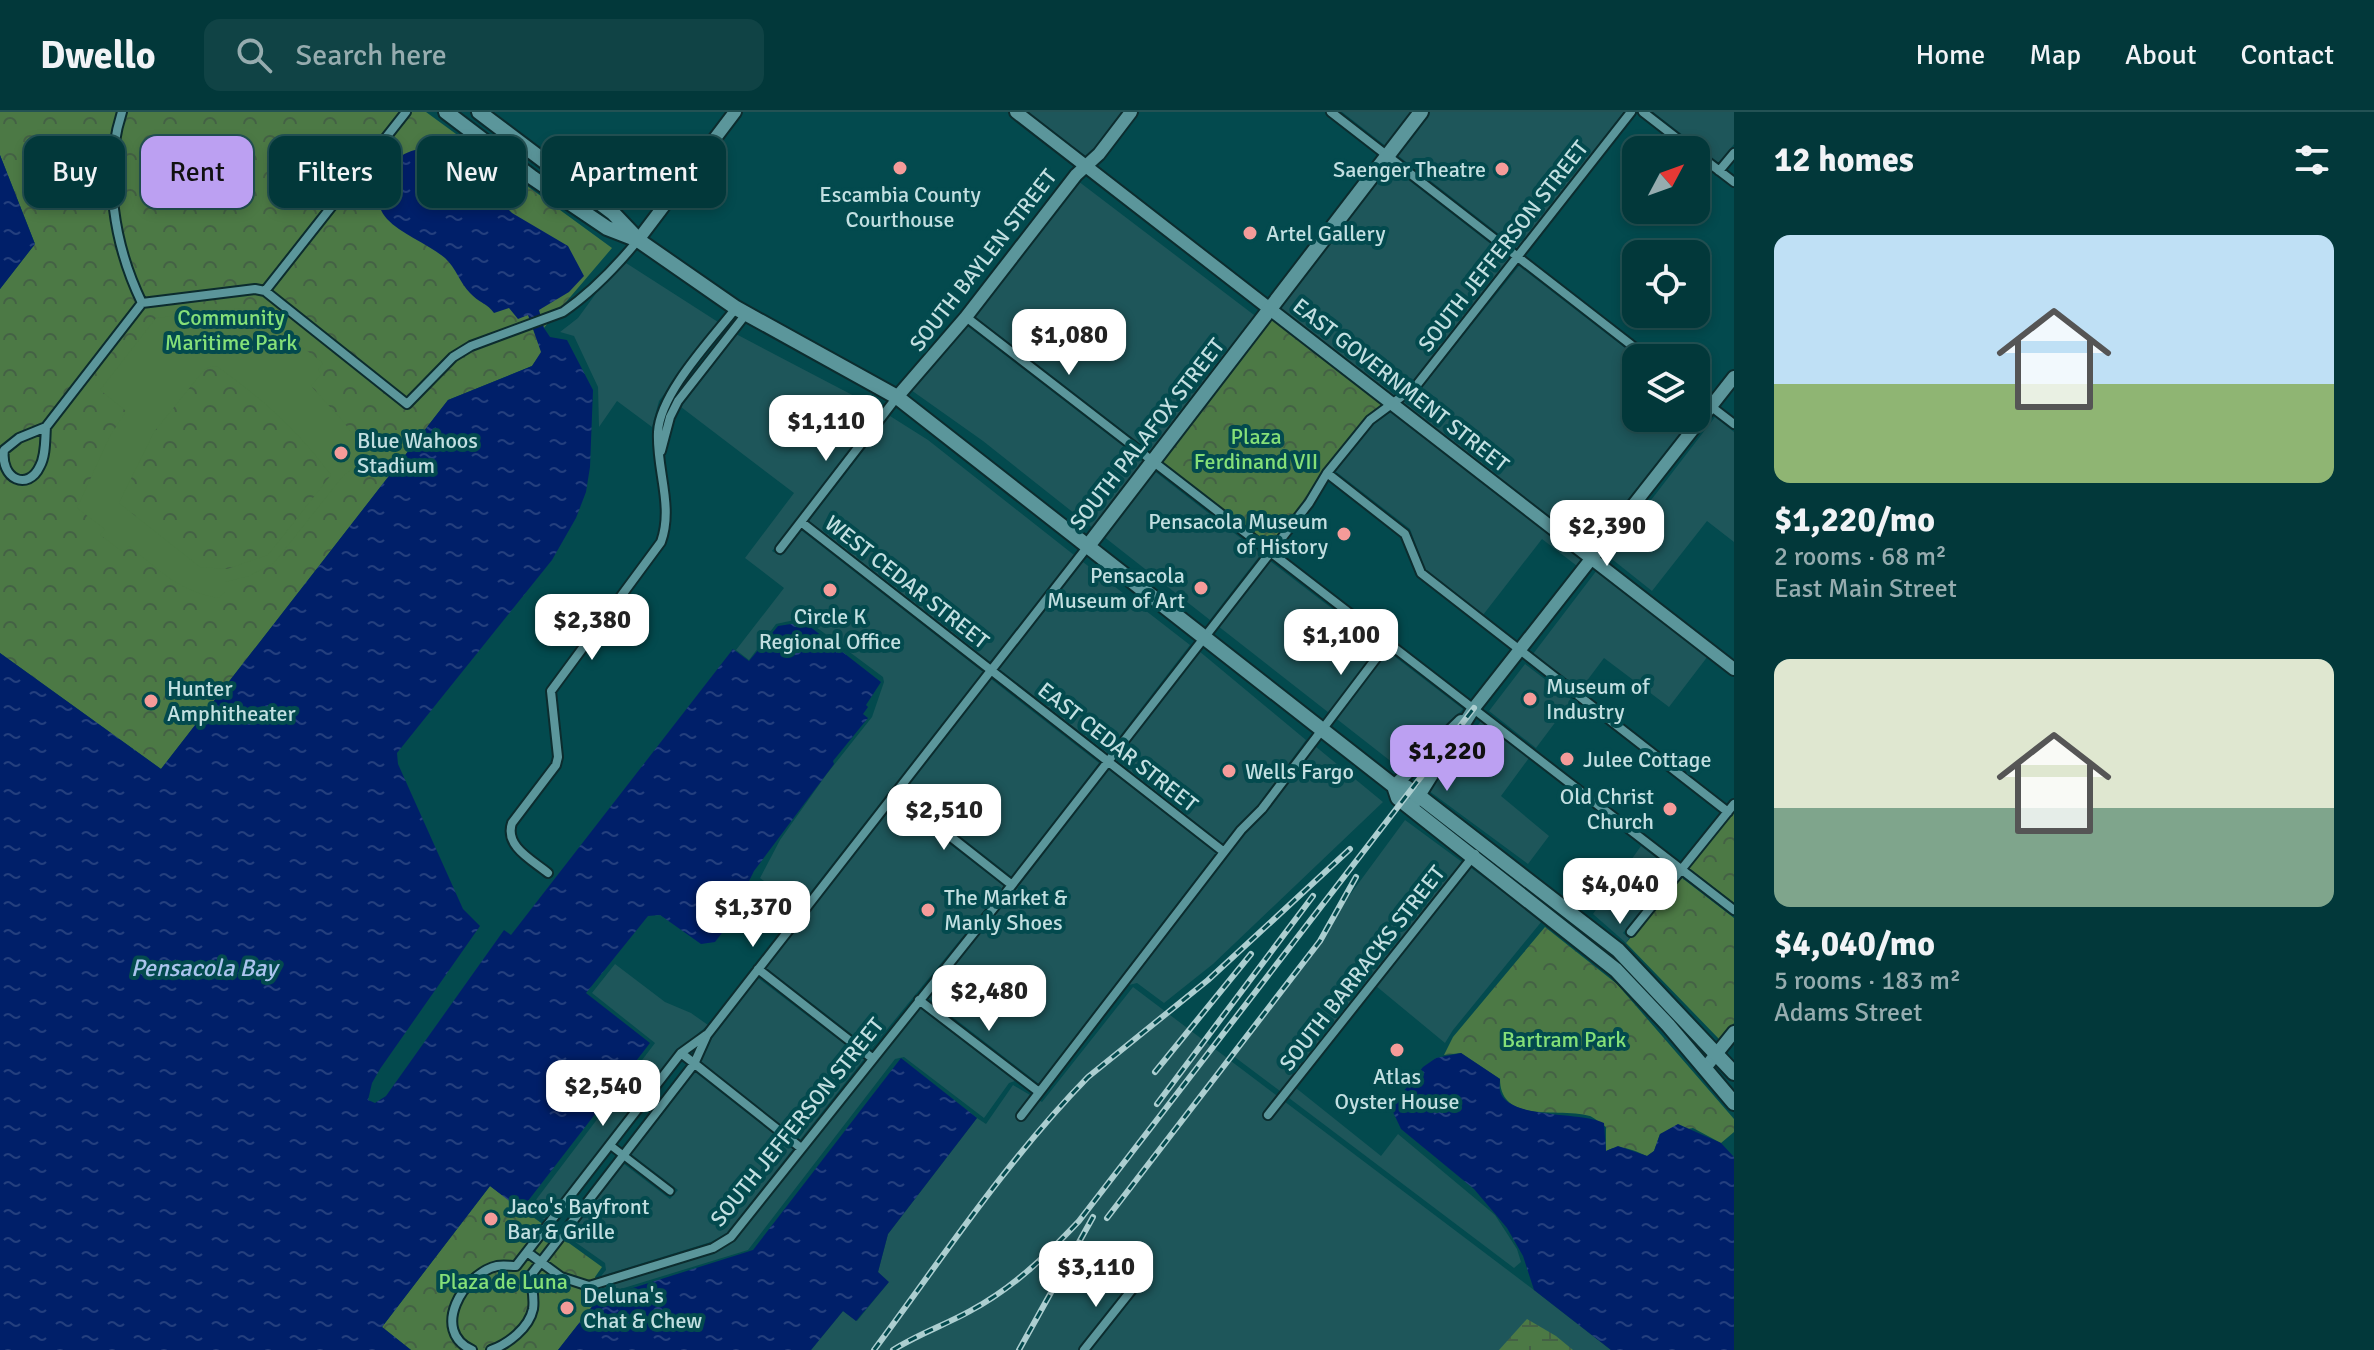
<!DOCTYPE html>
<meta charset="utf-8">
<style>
body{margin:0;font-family:Signika,sans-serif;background:#104345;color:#f1f3f6;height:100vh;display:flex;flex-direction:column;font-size:30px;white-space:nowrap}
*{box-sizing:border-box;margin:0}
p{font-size:26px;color:#96acaf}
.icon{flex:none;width:44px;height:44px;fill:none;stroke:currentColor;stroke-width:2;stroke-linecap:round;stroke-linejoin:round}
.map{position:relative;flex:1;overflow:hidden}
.details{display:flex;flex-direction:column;background:#02383a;width:640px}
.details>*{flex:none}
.banner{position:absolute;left:24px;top:24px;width:760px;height:72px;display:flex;gap:16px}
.needle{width:52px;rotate:49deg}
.fabs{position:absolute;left:1622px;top:24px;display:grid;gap:16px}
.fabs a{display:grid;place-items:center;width:88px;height:88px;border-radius:16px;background:#02383a;box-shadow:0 4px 12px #0003,0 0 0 2px #235254;font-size:40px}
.price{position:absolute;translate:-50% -68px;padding:0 18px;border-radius:16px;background:#fff;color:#222;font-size:26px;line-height:52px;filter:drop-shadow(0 2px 4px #0008)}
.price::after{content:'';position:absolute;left:50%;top:48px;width:24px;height:18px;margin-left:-12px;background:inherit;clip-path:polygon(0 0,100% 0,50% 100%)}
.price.active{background:#bca0f2;color:#111}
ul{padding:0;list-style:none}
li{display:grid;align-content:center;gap:16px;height:424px;padding:0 40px}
li span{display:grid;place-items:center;height:248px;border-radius:16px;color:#555}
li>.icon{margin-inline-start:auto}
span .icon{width:144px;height:144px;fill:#fffc;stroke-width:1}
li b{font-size:34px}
h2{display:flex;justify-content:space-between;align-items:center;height:96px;padding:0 40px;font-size:34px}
.pill{padding:0 28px;border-radius:16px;background:#02383a;box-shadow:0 4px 12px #0003,0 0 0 2px #235254;font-size:28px;line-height:72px}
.pill.active{background:#bca0f2;color:#111}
header{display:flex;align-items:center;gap:48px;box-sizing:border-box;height:112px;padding:0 40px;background:#02383a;border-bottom:2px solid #235254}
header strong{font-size:38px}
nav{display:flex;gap:44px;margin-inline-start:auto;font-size:28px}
.search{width:560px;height:72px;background:#104345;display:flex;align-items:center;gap:20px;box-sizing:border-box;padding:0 28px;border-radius:16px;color:#96acaf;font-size:30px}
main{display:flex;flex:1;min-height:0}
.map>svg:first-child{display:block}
.built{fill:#1e565a}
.wetland{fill:url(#wetland-marsh)}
.park{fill:url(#park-crowns)}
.garden{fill:#4c7945;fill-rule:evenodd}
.water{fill:url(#water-ripples)}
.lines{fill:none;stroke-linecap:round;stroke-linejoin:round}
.pedestrian-casing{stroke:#0c2c2e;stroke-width:11}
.minor-casing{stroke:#0c2c2e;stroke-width:12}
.tertiary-casing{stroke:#0c2c2e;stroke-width:16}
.secondary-casing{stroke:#0c2c2e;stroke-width:18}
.pedestrian{stroke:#5b969b;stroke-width:7}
.minor{stroke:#5b969b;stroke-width:8}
.tertiary{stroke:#5b969b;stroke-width:12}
.secondary{stroke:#5b969b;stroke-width:14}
.rail-casing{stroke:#acced0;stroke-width:6}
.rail{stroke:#034a4e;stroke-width:3;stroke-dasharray:9;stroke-linecap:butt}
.poi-dot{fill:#f59b99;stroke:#034a4e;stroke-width:3}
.labels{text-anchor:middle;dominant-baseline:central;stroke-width:8;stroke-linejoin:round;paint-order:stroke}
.poi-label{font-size:22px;fill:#c2dfe1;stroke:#034a4e;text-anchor:start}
.street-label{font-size:22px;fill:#c2dfe1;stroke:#034a4e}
.park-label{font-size:22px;fill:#85e078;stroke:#034a4e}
.water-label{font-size:24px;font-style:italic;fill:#abc4ee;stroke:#034a4e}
</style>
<header>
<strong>Dwello</strong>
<div class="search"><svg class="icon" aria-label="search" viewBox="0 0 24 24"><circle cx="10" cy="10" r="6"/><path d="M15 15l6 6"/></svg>Search here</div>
<nav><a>Home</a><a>Map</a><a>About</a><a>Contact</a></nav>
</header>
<main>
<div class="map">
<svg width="1734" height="1238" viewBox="0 0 1734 1238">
<defs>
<pattern id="wetland-marsh" width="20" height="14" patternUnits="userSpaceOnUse" patternTransform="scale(2)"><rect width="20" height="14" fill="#4c7945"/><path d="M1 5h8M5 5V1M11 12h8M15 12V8" fill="none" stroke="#446145"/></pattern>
<pattern id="park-crowns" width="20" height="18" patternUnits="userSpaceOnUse" patternTransform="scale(2)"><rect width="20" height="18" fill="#4c7945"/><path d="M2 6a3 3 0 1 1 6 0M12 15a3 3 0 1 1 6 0" fill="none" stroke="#446145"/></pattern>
<pattern id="water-ripples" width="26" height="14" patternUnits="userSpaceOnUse" patternTransform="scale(2)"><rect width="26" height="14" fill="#001f69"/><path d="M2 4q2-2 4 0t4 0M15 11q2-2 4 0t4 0" fill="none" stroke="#243f7e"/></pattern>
</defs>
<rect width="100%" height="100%" fill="#034a4e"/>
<path class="built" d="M 1026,0 L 1123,0 L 1087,45 Z
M 1342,0 L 1414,0 L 1387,35 Z
M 1427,0 L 1624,0 L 1518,137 L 1396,42 Z
M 1653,0 L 1734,0 L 1734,32 L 1719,51 Z
M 1388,52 L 1510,147 L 1412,270 L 1393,284 L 1280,196 Z
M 1078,69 L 1258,206 L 1152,341 L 974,204 Z
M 626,151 L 718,210 L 659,289 L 652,315 L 617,289 L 599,315 L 598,275 L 574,224 L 560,220 L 578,206 L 597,180 Z
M 1519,154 L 1638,246 L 1636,246 L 1636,306 L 1693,306 L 1591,437 L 1402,291 L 1420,277 Z
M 966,213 L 1145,351 L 1094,417 L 983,329 L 911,278 Z
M 736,222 L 881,298 L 772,439 L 781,444 L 801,418 L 983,560 L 799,795 L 760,766 L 780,728 L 826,663 L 872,605 L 884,570 L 883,565 L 804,506 L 776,512 L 749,548 L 736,538 L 784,476 L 745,446 L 794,381 L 681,295 Z
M 1392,299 L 1583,446 L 1577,454 L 1542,427 L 1483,503 L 1425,457 L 1410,417 L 1335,359 L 1373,312 Z
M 890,304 L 928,328 L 1074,443 L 990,550 L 809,409 Z
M 1715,305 L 1734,320 L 1734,430 L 1707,409 L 1652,479 L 1608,444 Z
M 1153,358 L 1261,442 L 1210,508 L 1103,424 Z
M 1270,449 L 1463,597 L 1402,658 L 1218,514 Z
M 1083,450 L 1190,533 L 1107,641 L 999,557 Z
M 1597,458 L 1708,544 L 1669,595 L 1604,546 L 1580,578 L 1533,542 Z
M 1199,539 L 1306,628 L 1258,693 L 1223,732 L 1116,648 Z
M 1525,552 L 1572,588 L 1536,636 L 1489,599 Z
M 991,567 L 1099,651 L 1012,765 L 903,680 Z
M 1481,609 L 1529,646 L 1501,684 L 1549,724 L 1528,752 L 1429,679 Z
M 1315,634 L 1383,690 L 1213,852 L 1164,891 L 1137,871 L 1129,873 L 1112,894 L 1245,721 L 1267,700 Z
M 1108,657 L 1216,741 L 1039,972 L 928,886 L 1020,772 Z
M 895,690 L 1004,774 L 871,937 L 766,856 Z
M 1405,708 L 1462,750 L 1280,979 L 1232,943 Z
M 1641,734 L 1673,759 L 1623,821 L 1629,826 L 1626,831 L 1593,802 Z
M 1471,756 L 1542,809 L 1453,918 L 1445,931 L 1376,874 Z
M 615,852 L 665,890 L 691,901 L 708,913 L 673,943 L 545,1108 L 529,1097 L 655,931 L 592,881 Z
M 758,866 L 864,947 L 800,1028 L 701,950 L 712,926 Z
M 1133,875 L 1534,1178 L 1611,1238 L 811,1238 L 843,1199 L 857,1209 L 888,1171 L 878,1160 L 888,1122 L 977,1006 L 986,1012 L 1013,973 L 1042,990 Z
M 920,896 L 1015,969 L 1009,971 L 984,1006 L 904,945 L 895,947 L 748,1138 L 601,1183 L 601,1176 L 714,1141 L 735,1128 Z
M 695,960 L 793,1037 L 727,1121 L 711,1130 L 601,1164 L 606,1158 L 605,1151 L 568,1125 L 624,1052 L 670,1087 L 678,1078 L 631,1042 Z
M 1296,976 L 1381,1044 L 1398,1022 L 1495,1103 L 1517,1137 L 1521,1150 L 1514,1156 L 1289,986 Z"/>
<path class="wetland" d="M 1527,1207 L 1556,1224 L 1573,1238 L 1499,1238 Z"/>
<path class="park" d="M 0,0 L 426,0 L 612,136 L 537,224 L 542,240 L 532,254 L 448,288 L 161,657 L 0,541 L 0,177 L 35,132 L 0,43 Z
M 1272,198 L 1392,292 L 1369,308 L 1269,441 L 1153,349 Z
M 1734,686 L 1734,791 L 1690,757 L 1688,744 Z
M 1682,766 L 1734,806 L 1734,911 L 1720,928 L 1626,831 Z
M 1545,815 L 1617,872 L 1734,1007 L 1734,1020 L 1721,1031 L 1693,1016 L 1660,1022 L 1654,1039 L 1647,1044 C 1633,1038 1620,1031 1606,1039 L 1606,1015 C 1601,1012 1595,1006 1590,1004 C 1562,995 1500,1013 1500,967 L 1461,941 L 1444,943 L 1453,925 Z
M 490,1074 L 602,1155 L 595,1165 L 598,1187 L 558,1238 L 411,1238 L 382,1215 Z"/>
<path class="garden" d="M 243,196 L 255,205 L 259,202 L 323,251 L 318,258 L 321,262 L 311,274 L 342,308 L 369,344 L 343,364 L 274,451 L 249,464 L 225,470 L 225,480 L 218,486 C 179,479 159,458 129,434 L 123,440 L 100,423 L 105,417 L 77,396 L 109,326 L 126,299 L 100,278 L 156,206 ZM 211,254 L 218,255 C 266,290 295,316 331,363 L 268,443 L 227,457 L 200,455 L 119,391 L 154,320 L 204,258 Z"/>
<path class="water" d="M 415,38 L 450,45 L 471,59 L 512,101 L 568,134 L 584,164 L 569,180 L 539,198 L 544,216 L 550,225 L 567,228 L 593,278 L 590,355 L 586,380 L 576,406 L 552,448 L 397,641 L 398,652 L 463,797 L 480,814 L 380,957 L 372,971 L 368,988 L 375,991 L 386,984 L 504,818 L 511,823 L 733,537 L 749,549 L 778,514 L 804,510 L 881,570 L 866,593 L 868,595 L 863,602 L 868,606 L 833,649 L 834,652 L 754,759 L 747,773 L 749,786 L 715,830 L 701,832 L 660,803 L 648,804 L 586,881 L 650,931 L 521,1098 L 490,1074 L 382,1215 L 411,1238 L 0,1238 L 0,541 L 161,657 L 448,288 L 532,254 L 541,240 L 528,203 L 518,207 L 509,196 L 494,201 C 488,192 478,190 470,181 C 460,171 456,156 445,146 C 428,132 401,122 387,107 C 365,83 388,44 415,38 Z
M 0,43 L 35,132 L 0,177 Z
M 1461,941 L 1500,967 C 1500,971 1499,975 1500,979 C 1507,1008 1583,999 1604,1011 L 1606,1039 L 1618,1034 L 1647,1044 L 1654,1039 L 1660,1022 L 1678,1012 L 1721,1031 L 1734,1045 L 1734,1238 L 1611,1238 L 1534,1178 L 1523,1144 L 1507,1116 L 1474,1077 L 1401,1017 L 1393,1000 L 1395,990 L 1423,955 L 1436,946 Z
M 901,946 L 977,1006 L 888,1122 L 878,1160 L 889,1170 L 856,1209 L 843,1199 L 811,1238 L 558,1238 L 598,1187 L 753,1138 Z"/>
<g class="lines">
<defs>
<path id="pedestrian" d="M 610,1033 L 670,1079"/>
<path id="minor" d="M 122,0 C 102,62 114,133 142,191
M 1331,0 L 1648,246
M 1643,0 L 1692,38
M 1696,41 L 1734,70
M 1719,59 L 1734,41
M 265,179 L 406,0
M 142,191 L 255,177 L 265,179 L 407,292 L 453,245 L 471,234 L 563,200 C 592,180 616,155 638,128
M 966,205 L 1734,798
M 1696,283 L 1734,312
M 46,315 C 45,327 46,343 40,354 C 28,380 0,367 4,338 L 19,326 L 46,315 L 142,191
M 661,339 L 670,305 L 678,289 L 746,202
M 1327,361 L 1405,422 L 1421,461 L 1728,700
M 801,410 L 1224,740
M 780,437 L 897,285
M 895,681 L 1012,773
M 548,761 C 532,748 504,734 512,711 L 556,653 L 558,645 L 551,579 L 661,430 C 674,394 656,357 658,320 C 660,281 712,227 736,196
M 1631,820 L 1734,692
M 758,857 L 872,946
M 919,888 L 1039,980
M 681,941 L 801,1036
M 1268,1003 L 1475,742
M 1021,1004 L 1241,718 L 1262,697 L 1387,532
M 527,1140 L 561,1165 L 589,1174 L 713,1136 L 731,1125 L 1012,773 L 1309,391 L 1327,361 L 1370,308 L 1416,274 L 1631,0
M 472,1238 C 430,1219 463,1162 497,1154 C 503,1153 510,1154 516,1154 L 681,941 L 706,923
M 491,1238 C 508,1232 529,1216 533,1197 C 535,1185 531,1174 531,1163 L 694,952 L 707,923 L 1088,434
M 1084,1238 L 1134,1175"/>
<path id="tertiary" d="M 1016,0 L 1734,557
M 638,128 L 735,0
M 897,285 L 966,205 L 1076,63 L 1099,42 L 1131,0
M 1394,674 L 1461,609
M 1415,690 L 1474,596 L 1734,265
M 1705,956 L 1734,920"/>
<path id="secondary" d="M 446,0 L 533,66 L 607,116 L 638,128 L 736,196 L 897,285 L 1394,674
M 479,0 L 613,101 L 635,124
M 1088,434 L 1421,0
M 1394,674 L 1398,686 L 1616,858 L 1668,913 L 1734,991
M 1394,674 L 1406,675 L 1419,684 L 1618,838 L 1734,961"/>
</defs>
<use href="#pedestrian" class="pedestrian-casing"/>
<use href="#minor" class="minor-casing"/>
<use href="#tertiary" class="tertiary-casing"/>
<use href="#secondary" class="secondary-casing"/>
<use href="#pedestrian" class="pedestrian"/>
<use href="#minor" class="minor"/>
<use href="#tertiary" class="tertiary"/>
<use href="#secondary" class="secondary"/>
<defs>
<path id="rail" d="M 1155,960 L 1251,842
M 1157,992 L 1313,784
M 1107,1106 L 1320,829 L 1356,765
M 874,1238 C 943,1145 1007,1048 1088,965 L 1208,868 L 1350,737
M 893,1238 C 918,1222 945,1213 970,1199 C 1013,1176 1046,1144 1079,1109 L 1474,596
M 1019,1238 L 1093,1105"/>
</defs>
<use href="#rail" class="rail-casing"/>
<use href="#rail" class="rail"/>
</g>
<g class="poi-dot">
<circle cx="900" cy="56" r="8"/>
<circle cx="1502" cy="57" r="8"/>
<circle cx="1250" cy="121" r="8"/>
<circle cx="341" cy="341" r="8"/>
<circle cx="1344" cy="422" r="8"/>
<circle cx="1201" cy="476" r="8"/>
<circle cx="830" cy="478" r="8"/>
<circle cx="1530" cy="587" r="8"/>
<circle cx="151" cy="589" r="8"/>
<circle cx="1567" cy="647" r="8"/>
<circle cx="1229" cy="659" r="8"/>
<circle cx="1670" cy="697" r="8"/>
<circle cx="928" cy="798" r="8"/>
<circle cx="1397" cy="938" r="8"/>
<circle cx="491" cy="1107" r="8"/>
<circle cx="567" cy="1196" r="8"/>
</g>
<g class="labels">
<g class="poi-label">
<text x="1486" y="57" text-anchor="end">Saenger Theatre</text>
<text x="900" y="82" text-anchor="middle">Escambia County<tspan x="900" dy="25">Courthouse</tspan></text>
<text x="1266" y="121">Artel Gallery</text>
<text x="357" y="328">Blue Wahoos<tspan x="357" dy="25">Stadium</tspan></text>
<text x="1328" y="409" text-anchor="end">Pensacola Museum<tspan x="1328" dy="25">of History</tspan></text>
<text x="1185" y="463" text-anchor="end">Pensacola<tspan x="1185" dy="25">Museum of Art</tspan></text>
<text x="830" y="504" text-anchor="middle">Circle K<tspan x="830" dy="25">Regional Office</tspan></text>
<text x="1546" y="574">Museum of<tspan x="1546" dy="25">Industry</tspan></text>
<text x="167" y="576">Hunter<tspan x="167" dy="25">Amphitheater</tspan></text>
<text x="1583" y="647">Julee Cottage</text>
<text x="1245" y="659">Wells Fargo</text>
<text x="1654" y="684" text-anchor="end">Old Christ<tspan x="1654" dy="25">Church</tspan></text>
<text x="944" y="785">The Market &amp;<tspan x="944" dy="25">Manly Shoes</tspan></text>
<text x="1397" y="964" text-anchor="middle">Atlas<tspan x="1397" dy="25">Oyster House</tspan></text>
<text x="507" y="1094">Jaco's Bayfront<tspan x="507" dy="25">Bar &amp; Grille</tspan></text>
<text x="583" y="1183">Deluna's<tspan x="583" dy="25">Chat &amp; Chew</tspan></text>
</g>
<g class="street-label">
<text transform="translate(1503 134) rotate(-52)">SOUTH JEFFERSON STREET</text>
<text transform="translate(983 148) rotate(-52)">SOUTH BAYLEN STREET</text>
<text transform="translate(1401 273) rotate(38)">EAST GOVERNMENT STREET</text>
<text transform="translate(1147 322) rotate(-52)">SOUTH PALAFOX STREET</text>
<text transform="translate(907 470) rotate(38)">WEST CEDAR STREET</text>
<text transform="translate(1118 635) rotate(38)">EAST CEDAR STREET</text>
<text transform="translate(1362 856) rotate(-52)">SOUTH BARRACKS STREET</text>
<text transform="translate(797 1010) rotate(-51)">SOUTH JEFFERSON STREET</text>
</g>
<g class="park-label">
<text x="231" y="205">Community<tspan x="231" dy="25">Maritime Park</tspan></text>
<text x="1256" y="324">Plaza<tspan x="1256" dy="25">Ferdinand VII</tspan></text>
<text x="1564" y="927">Bartram Park</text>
<text x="503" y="1169">Plaza de Luna</text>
</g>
<g class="water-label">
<text x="204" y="856">Pensacola Bay</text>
</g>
</g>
</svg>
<div class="fabs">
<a><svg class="needle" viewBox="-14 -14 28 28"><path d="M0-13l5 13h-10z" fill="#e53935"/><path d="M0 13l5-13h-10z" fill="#96acaf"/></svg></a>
<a><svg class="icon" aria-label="locate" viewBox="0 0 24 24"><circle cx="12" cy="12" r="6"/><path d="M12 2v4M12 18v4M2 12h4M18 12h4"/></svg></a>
<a><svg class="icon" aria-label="layers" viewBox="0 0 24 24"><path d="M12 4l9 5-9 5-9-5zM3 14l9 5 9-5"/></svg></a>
</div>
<b class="price" style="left:1069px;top:265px">$1,080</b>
<b class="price" style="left:826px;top:351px">$1,110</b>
<b class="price" style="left:1607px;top:456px">$2,390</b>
<b class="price" style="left:592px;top:550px">$2,380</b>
<b class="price" style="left:1341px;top:565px">$1,100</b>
<b class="price active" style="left:1447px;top:681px">$1,220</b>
<b class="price" style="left:944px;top:740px">$2,510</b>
<b class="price" style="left:1620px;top:814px">$4,040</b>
<b class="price" style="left:753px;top:837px">$1,370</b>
<b class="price" style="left:989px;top:921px">$2,480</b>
<b class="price" style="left:603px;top:1016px">$2,540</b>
<b class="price" style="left:1096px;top:1197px">$3,110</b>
<div class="banner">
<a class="pill">Buy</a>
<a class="pill active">Rent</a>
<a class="pill">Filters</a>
<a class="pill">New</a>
<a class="pill">Apartment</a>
</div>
</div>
<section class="details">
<h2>12 homes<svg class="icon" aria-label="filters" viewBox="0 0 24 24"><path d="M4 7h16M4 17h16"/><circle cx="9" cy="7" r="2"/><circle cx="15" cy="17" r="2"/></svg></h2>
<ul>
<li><span style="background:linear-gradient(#bfe0f5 60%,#8fb573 0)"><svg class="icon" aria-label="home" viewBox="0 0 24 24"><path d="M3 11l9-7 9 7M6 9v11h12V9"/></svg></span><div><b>$1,220/mo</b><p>2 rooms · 68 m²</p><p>East Main Street</p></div></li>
<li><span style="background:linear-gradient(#dfe7d0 60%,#7fa58c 0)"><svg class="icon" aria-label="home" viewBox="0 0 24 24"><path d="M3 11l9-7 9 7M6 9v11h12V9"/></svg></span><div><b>$4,040/mo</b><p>5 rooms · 183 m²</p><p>Adams Street</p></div></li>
</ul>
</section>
</main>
